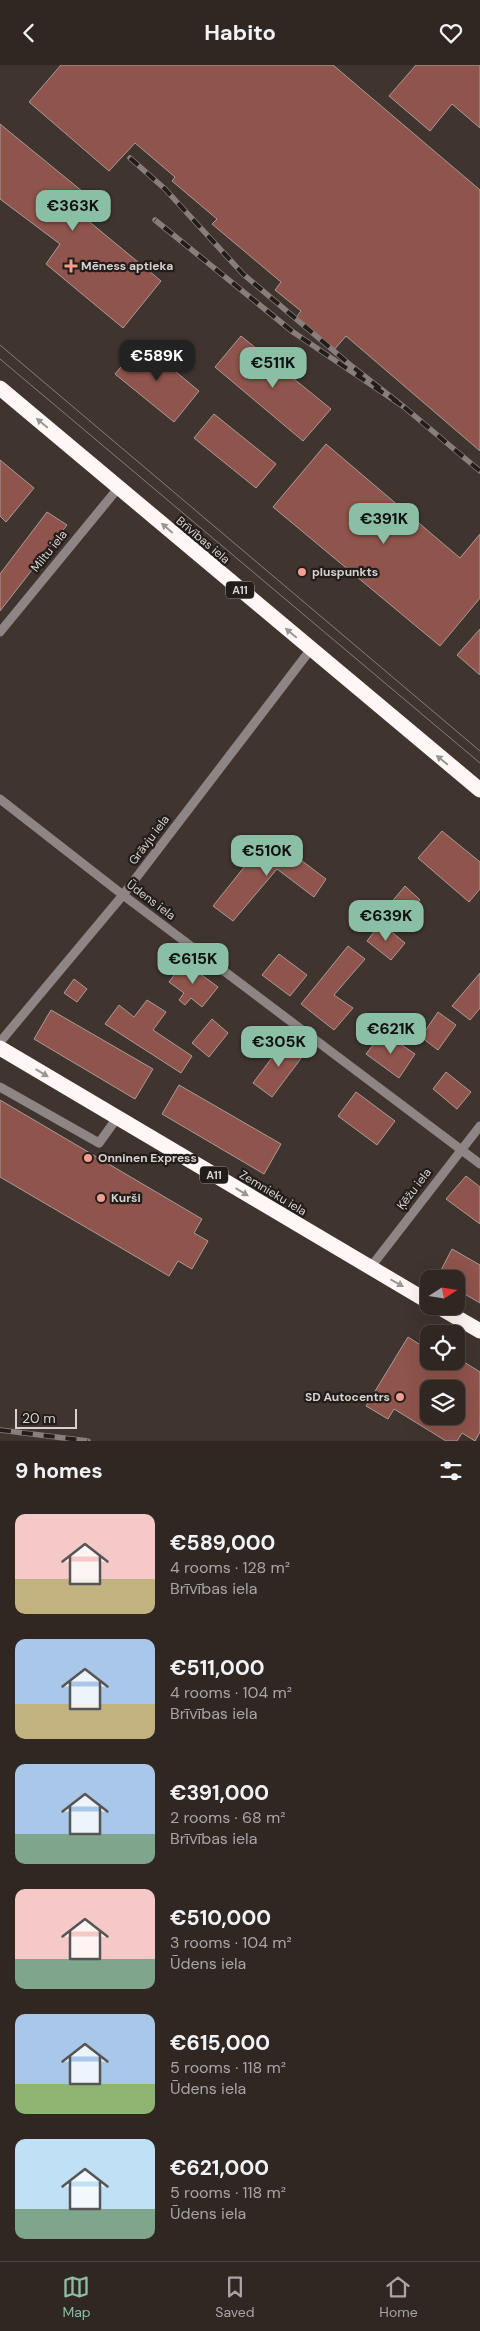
<!DOCTYPE html>
<meta charset="utf-8">
<style>
body{margin:0;font-family:"DM Sans",sans-serif;background:#3c3330;color:#f1f3f6;height:100vh;display:flex;flex-direction:column;font-size:19px;white-space:nowrap}
*{box-sizing:border-box;margin:0}
p{font-size:16px;color:#a8a5a6}
.icon{flex:none;width:28px;height:28px;fill:none;stroke:currentColor;stroke-width:2;stroke-linecap:round;stroke-linejoin:round}
.map{position:relative;height:1376px;overflow:hidden}
.details{display:flex;flex-direction:column;background:#302723;flex:1}
.details>*{flex:none}
.needle{width:32px;rotate:78deg}
.buttons{position:absolute;left:420px;top:1205px;display:grid;gap:10px}
.buttons a{display:grid;place-items:center;width:45px;height:45px;border-radius:10px;background:#302723;box-shadow:0 5px 20px #0002,0 0 0 1px #4b4441;font-size:25px}
.scale{position:absolute;left:15px;bottom:12px;width:62px;box-sizing:border-box;padding-left:5px;border:2px solid #d8d1cd;border-top:0;font-size:14px;line-height:18px;white-space:nowrap;color:#d8d1cd;-webkit-text-stroke:4px #221d1b;paint-order:stroke}
.price{position:absolute;translate:-50% -42px;padding:0 11px;border-radius:10px;background:#8abfa5;color:#111;font-size:16px;line-height:32px;filter:drop-shadow(0 1px 2px #0008)}
.price::after{content:'';position:absolute;left:50%;top:30px;width:15px;height:11px;margin-left:-8px;background:inherit;clip-path:polygon(0 0,100% 0,50% 100%)}
.price.on{background:#222;color:#fff}
ul{padding:0;list-style:none}
li{display:flex;align-items:center;gap:15px;height:125px;padding:0 15px}
li span{display:grid;place-items:center;flex:none;width:140px;height:100px;border-radius:10px;color:#555}
li>.icon{margin-inline-start:auto}
span .icon{width:60px;height:60px;fill:#fffc;stroke-width:1}
li b{font-size:21px}
h2{display:flex;justify-content:space-between;align-items:center;height:60px;padding:0 15px;font-size:21px}
header{display:flex;justify-content:space-between;align-items:center;height:65px;padding:0 15px;background:#302723;font-size:22px;font-weight:700}
.tab-bar{display:flex;justify-content:space-around;align-items:center;height:70px;border-top:1px solid #4b4441;background:#302723;font-size:14px;color:#a8a5a6}
.tab-bar a{display:grid;justify-items:center;gap:2px}
.tab-bar .on{color:#8abfa5}
.map>svg:first-child{display:block}
.building{fill:#8f544b;stroke:#ab9b99;fill-rule:evenodd}
.lines{fill:none;stroke-linecap:round;stroke-linejoin:round}
.minor{stroke:#8d8685;stroke-width:9}
.highway{stroke:#fef7f5;stroke-width:15}
.tram{stroke:#887e7a;stroke-width:1}
.rail-casing{stroke:#887e7a;stroke-width:5.5}
.rail{stroke:#221d1b;stroke-width:4;stroke-dasharray:11;stroke-linecap:butt}
.oneway{fill:#9b9593}
.poi-dot{fill:#f59d8e;stroke:#221d1b;stroke-width:2}
.labels{text-anchor:middle;dominant-baseline:central;stroke-width:4.5;stroke-linejoin:round;paint-order:stroke}
.shield{fill:#221d1b;stroke:#a19b98;stroke-width:1}
.shield-label{font-size:11px;font-weight:bold;fill:#d8d1cd}
.poi-label{font-size:12px;font-weight:bold;fill:#d8d1cd;stroke:#221d1b;text-anchor:start}
.street-label{font-size:12px;fill:#d8d1cd;stroke:#221d1b}
</style>
<header><svg class="icon" aria-label="back" viewBox="0 0 24 24"><path d="M15 5l-7 7 7 7"/></svg>Habito<svg class="icon" aria-label="heart" viewBox="0 0 24 24"><path d="M12 20l-8-8c-3-5 5-10 8-4 3-6 11-1 8 4z"/></svg></header>
<div class="map">
<svg width="480" height="1376" viewBox="0 0 480 1376">
<rect width="100%" height="100%" fill="#40342f"/>
<path class="building" d="M 61,0 L 333,0 L 480,125 L 480,386 L 346,271 L 333,286 L 295,254 L 301,246 L 275,225 L 281,217 L 212,159 L 217,154 L 172,116 L 175,112 L 135,78 L 109,106 L 29,37 Z
M 416,0 L 480,0 L 480,63 L 452,39 L 430,66 L 389,31 Z
M 0,59 L 99,140 L 86,154 L 161,216 L 123,263 L 46,199 L 60,179 L 0,134 Z
M 241,271 L 331,344 L 303,376 L 215,302 Z
M 141,278 L 199,326 L 174,357 L 115,309 Z
M 214,349 L 276,399 L 256,423 L 194,373 Z
M 326,379 L 460,493 L 480,469 L 480,533 L 440,581 L 273,442 Z
M 0,395 L 34,423 L 6,457 L 0,451 Z
M 47,447 L 67,460 L 0,546 L 0,509 Z
M 480,564 L 480,610 L 457,590 Z
M 442,766 L 480,797 L 480,824 L 469,837 L 418,793 Z
M 269,771 L 326,814 L 314,832 L 277,804 L 233,856 L 213,841 Z
M 405,821 L 420,835 L 401,859 L 385,845 Z
M 381,858 L 405,878 L 391,895 L 367,876 Z
M 348,881 L 365,894 L 334,930 L 353,943 L 334,965 L 301,939 Z
M 279,889 L 307,910 L 290,931 L 262,910 Z
M 184,897 L 218,922 L 202,942 L 191,933 L 185,940 L 179,935 L 184,928 L 169,917 Z
M 480,908 L 480,943 L 470,955 L 452,941 Z
M 74,914 L 87,924 L 77,937 L 64,928 Z
M 147,935 L 166,947 L 153,965 L 192,991 L 181,1008 L 105,959 L 119,940 L 134,952 Z
M 51,945 L 153,1004 L 135,1034 L 34,974 Z
M 438,947 L 456,960 L 438,985 L 421,972 Z
M 212,954 L 228,968 L 209,992 L 192,978 Z
M 383,967 L 415,989 L 399,1013 L 366,989 Z
M 286,974 L 305,988 L 272,1032 L 253,1018 Z
M 446,1007 L 471,1027 L 457,1044 L 433,1024 Z
M 179,1020 L 281,1079 L 264,1109 L 162,1049 Z
M 356,1027 L 395,1056 L 377,1080 L 338,1051 Z
M 0,1035 L 202,1154 L 194,1168 L 208,1176 L 192,1204 L 178,1196 L 169,1211 L 0,1112 Z
M 466,1111 L 480,1122 L 480,1159 L 446,1134 Z
M 452,1184 L 480,1200 L 480,1238 L 456,1224 L 456,1214 L 437,1213 Z
M 408,1272 L 422,1281 L 426,1274 L 429,1275 L 429,1296 L 456,1296 L 456,1292 L 480,1307 L 480,1367 L 475,1376 L 462,1368 L 457,1376 L 446,1376 L 394,1344 L 388,1354 L 366,1341 ZM 429,1324 L 456,1324 L 456,1351 L 429,1351 Z"/>
<g class="lines">
<path class="minor" d="M 0,567 L 119,422
M 0,734 L 123,830 L 480,1099
M 0,977 L 123,830 L 311,584
M 0,1022 L 99,1078 L 117,1053
M 370,1203 L 480,1061"/>
<path class="highway" d="M 0,323 L 480,725
M 0,983 L 429,1237
M 437,1241 L 480,1266"/>
<path class="tram" d="M 0,280 L 480,686
M 0,294 L 480,698"/>
<defs>
<path id="rail" d="M 130,93 L 165,124 L 243,209 L 354,303 L 404,342 L 293,267 L 155,155
M 404,342 L 480,406
M 0,1365 L 88,1376"/>
</defs>
<use href="#rail" class="rail-casing"/>
<use href="#rail" class="rail"/>
</g>
<defs><path id="oneway-solid" d="M-6-.8H1V-3.2L6.5 0L1 3.2V.8H-6Z" transform="scale(1.25)"/></defs>
<g class="oneway">
<use href="#oneway-solid" transform="translate(42 358) rotate(-140)"/>
<use href="#oneway-solid" transform="translate(167 463) rotate(-139)"/>
<use href="#oneway-solid" transform="translate(291 568) rotate(-140)"/>
<use href="#oneway-solid" transform="translate(442 695) rotate(-141)"/>
<use href="#oneway-solid" transform="translate(42 1008) rotate(31)"/>
<use href="#oneway-solid" transform="translate(242 1127) rotate(31)"/>
<use href="#oneway-solid" transform="translate(397 1218) rotate(29)"/>
</g>
<g class="poi-dot">
<path d="M68.5 193.5h5v5h5v5h-5v5h-5v-5h-5v-5h5z"/>
<circle cx="302" cy="507" r="5"/>
<circle cx="88" cy="1093" r="5"/>
<circle cx="101" cy="1133" r="5"/>
<circle cx="400" cy="1332" r="5"/>
</g>
<g class="labels">
<g class="shield">
<rect x="226" y="516.5" width="28" height="17" rx="4"/>
<rect x="200" y="1101.5" width="28" height="17" rx="4"/>
</g>
<g class="shield-label">
<text x="240" y="525">A11</text>
<text x="214" y="1110">A11</text>
</g>
<g class="poi-label">
<text x="81" y="201">Mēness aptieka</text>
<text x="312" y="507">pluspunkts</text>
<text x="98" y="1093">Onninen Express</text>
<text x="111" y="1133">Kurši</text>
<text x="390" y="1332" text-anchor="end">SD Autocentrs</text>
</g>
<g class="street-label">
<text transform="translate(203 475) rotate(40)">Brīvības iela</text>
<text transform="translate(49 486) rotate(-51)">Miltu iela</text>
<text transform="translate(149 775) rotate(-53)">Grāvju iela</text>
<text transform="translate(151 835) rotate(37)">Ūdens iela</text>
<text transform="translate(414 1124) rotate(-53)">Ķēžu iela</text>
<text transform="translate(273 1128) rotate(31)">Zemnieku iela</text>
</g>
</g>
</svg>
<div class="buttons">
<a><svg class="needle" viewBox="-14 -14 28 28"><path d="M0-13l5 13h-10z" fill="#e53935"/><path d="M0 13l5-13h-10z" fill="#a8a5a6"/></svg></a>
<a><svg class="icon" aria-label="locate" viewBox="0 0 24 24"><circle cx="12" cy="12" r="6"/><path d="M12 2v4M12 18v4M2 12h4M18 12h4"/></svg></a>
<a><svg class="icon" aria-label="layers" viewBox="0 0 24 24"><path d="M12 4l9 5-9 5-9-5zM3 14l9 5 9-5"/></svg></a>
</div>
<div class="scale">20 m</div>
<b class="price" style="left:73px;top:167px">€363K</b>
<b class="price on" style="left:157px;top:317px">€589K</b>
<b class="price" style="left:273px;top:324px">€511K</b>
<b class="price" style="left:384px;top:480px">€391K</b>
<b class="price" style="left:267px;top:812px">€510K</b>
<b class="price" style="left:386px;top:877px">€639K</b>
<b class="price" style="left:193px;top:920px">€615K</b>
<b class="price" style="left:391px;top:990px">€621K</b>
<b class="price" style="left:279px;top:1003px">€305K</b>
</div>
<section class="details">
<h2>9 homes<svg class="icon" aria-label="filters" viewBox="0 0 24 24"><path d="M4 7h16M4 17h16"/><circle cx="9" cy="7" r="2"/><circle cx="15" cy="17" r="2"/></svg></h2>
<ul>
<li><span style="background:linear-gradient(#f6c9c9 65%,#c2b280 0)"><svg class="icon" aria-label="home" viewBox="0 0 24 24"><path d="M3 11l9-7 9 7M6 9v11h12V9"/></svg></span><div><b>€589,000</b><p>4 rooms · 128 m²</p><p>Brīvības iela</p></div></li>
<li><span style="background:linear-gradient(#a9c7e8 65%,#c2b280 0)"><svg class="icon" aria-label="home" viewBox="0 0 24 24"><path d="M3 11l9-7 9 7M6 9v11h12V9"/></svg></span><div><b>€511,000</b><p>4 rooms · 104 m²</p><p>Brīvības iela</p></div></li>
<li><span style="background:linear-gradient(#a9c7e8 70%,#7fa58c 0)"><svg class="icon" aria-label="home" viewBox="0 0 24 24"><path d="M3 11l9-7 9 7M6 9v11h12V9"/></svg></span><div><b>€391,000</b><p>2 rooms · 68 m²</p><p>Brīvības iela</p></div></li>
<li><span style="background:linear-gradient(#f6c9c9 70%,#7fa58c 0)"><svg class="icon" aria-label="home" viewBox="0 0 24 24"><path d="M3 11l9-7 9 7M6 9v11h12V9"/></svg></span><div><b>€510,000</b><p>3 rooms · 104 m²</p><p>Ūdens iela</p></div></li>
<li><span style="background:linear-gradient(#a9c7e8 70%,#8fb573 0)"><svg class="icon" aria-label="home" viewBox="0 0 24 24"><path d="M3 11l9-7 9 7M6 9v11h12V9"/></svg></span><div><b>€615,000</b><p>5 rooms · 118 m²</p><p>Ūdens iela</p></div></li>
<li><span style="background:linear-gradient(#bfe0f5 70%,#7fa58c 0)"><svg class="icon" aria-label="home" viewBox="0 0 24 24"><path d="M3 11l9-7 9 7M6 9v11h12V9"/></svg></span><div><b>€621,000</b><p>5 rooms · 118 m²</p><p>Ūdens iela</p></div></li>
</ul>
</section>
<nav class="tab-bar">
<a class="on"><svg class="icon" aria-label="map" viewBox="0 0 24 24"><path d="M3 6l6-2 6 2 6-2v14l-6 2-6-2-6 2zM9 4v14M15 6v14"/></svg>Map</a>
<a><svg class="icon" aria-label="saved" viewBox="0 0 24 24"><path d="M7 4h10v16l-5-4-5 4z"/></svg>Saved</a>
<a><svg class="icon" aria-label="home" viewBox="0 0 24 24"><path d="M3 11l9-7 9 7M6 9v11h12V9"/></svg>Home</a>
</nav>
